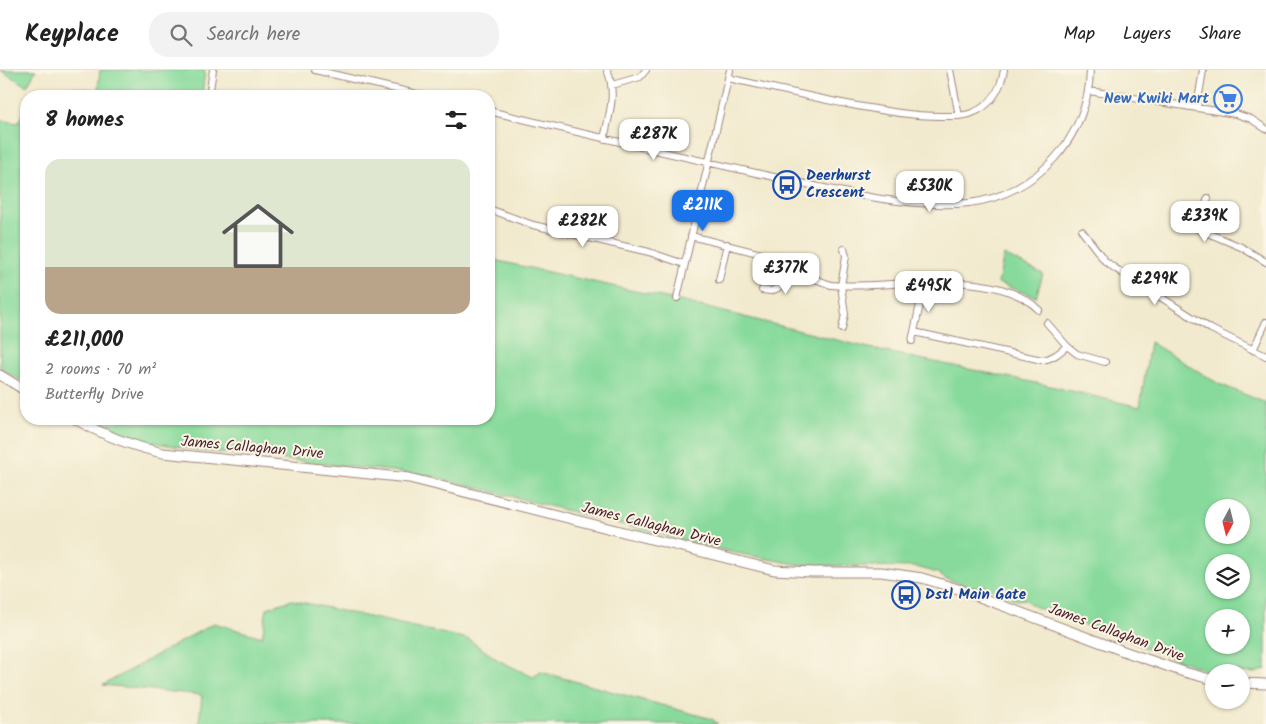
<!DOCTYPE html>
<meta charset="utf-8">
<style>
body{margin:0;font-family:Kalam,sans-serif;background:#f2f2f2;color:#222;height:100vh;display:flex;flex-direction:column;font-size:19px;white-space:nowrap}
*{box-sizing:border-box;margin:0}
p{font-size:16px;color:#767676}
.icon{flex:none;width:28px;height:28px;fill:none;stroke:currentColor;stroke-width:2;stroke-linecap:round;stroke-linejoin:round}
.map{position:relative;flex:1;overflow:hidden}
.panel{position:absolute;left:20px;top:20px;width:475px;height:335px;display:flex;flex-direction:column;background:#fff;border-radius:20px;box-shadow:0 1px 4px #0004}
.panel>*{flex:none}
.needle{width:32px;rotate:187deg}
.tools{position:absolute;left:1205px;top:429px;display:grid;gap:10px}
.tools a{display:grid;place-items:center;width:45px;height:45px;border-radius:50%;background:#fff;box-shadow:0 1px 4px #0004;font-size:25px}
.price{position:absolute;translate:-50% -42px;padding:0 11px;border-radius:10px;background:#fff;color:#222;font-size:16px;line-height:32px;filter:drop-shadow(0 1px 2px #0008)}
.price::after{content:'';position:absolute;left:50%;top:30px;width:15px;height:11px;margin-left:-8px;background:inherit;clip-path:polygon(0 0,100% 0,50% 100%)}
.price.on{background:#1a73e8;color:#fff}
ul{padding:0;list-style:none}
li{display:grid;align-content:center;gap:10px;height:265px;padding:0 25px}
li+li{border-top:1px solid #e0e0e0}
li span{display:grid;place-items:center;height:155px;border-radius:15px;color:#555}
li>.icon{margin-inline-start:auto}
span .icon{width:90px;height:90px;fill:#fffc;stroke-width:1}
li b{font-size:21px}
h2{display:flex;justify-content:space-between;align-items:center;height:60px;padding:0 25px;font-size:21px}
header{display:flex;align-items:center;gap:30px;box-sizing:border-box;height:70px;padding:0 25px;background:#fff;border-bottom:1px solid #e0e0e0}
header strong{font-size:24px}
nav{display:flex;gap:28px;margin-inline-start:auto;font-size:18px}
.search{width:350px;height:45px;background:#f2f2f2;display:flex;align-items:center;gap:12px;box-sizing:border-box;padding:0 18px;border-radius:20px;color:#767676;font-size:19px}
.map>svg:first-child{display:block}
.green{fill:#87da9b;stroke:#687c63;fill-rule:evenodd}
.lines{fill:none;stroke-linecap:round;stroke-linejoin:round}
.minor-casing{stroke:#9e847c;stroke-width:8}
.tertiary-casing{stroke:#9e847c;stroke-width:11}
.minor{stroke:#fff;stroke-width:6}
.tertiary{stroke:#fff;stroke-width:9}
.labels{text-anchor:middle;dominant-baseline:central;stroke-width:4;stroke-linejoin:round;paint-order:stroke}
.shop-label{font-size:15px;font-weight:bold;fill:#366cbe;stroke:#fcf5e5;text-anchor:end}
.transit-label{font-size:15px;font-weight:bold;fill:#164399;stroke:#fcf5e5;text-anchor:start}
.street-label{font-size:15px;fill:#4a1f2b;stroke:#fcf5e5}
</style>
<header>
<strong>Keyplace</strong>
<div class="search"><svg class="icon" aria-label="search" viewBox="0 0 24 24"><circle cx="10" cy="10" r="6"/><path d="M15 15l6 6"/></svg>Search here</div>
<nav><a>Map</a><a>Layers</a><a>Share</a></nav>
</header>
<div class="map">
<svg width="1266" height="654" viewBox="0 0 1266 654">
<rect width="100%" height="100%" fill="#fcf5e5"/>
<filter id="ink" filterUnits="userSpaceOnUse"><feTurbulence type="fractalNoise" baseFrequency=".02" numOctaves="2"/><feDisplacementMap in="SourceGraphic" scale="10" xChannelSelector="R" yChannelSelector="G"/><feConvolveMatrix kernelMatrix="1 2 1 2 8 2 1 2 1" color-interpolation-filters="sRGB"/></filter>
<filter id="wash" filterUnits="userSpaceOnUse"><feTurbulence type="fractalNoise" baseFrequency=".0096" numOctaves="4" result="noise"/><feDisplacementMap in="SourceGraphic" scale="20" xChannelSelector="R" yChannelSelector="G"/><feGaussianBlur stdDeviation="1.12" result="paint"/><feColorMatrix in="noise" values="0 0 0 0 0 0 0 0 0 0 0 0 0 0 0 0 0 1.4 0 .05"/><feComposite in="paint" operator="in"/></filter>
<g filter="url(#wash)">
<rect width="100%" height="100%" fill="#f1eace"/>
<path class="green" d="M 0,0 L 36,0 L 27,16 Z
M 100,0 L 205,0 L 202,26 L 64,26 L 65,17 L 98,20 Z
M 26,38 L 26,313 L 0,298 L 0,50 L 18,53 Z
M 1004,185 L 1043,204 L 1036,227 L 998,213 Z
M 489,189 L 680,231 L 881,281 L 1046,315 L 1140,337 L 1150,272 L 1219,314 L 1266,333 L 1266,599 L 1256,603 L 1208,601 L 1031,535 L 1025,529 L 1016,530 L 985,516 L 979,519 L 944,508 L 938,503 L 916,497 L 801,495 L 730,482 L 427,405 L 204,381 L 144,371 L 124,365 L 89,349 L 489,349 ZM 1214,438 L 1241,438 L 1241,465 L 1214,465 ZM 1214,492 L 1241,492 L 1241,520 L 1214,520 ZM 1214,548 L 1241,548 L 1241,575 L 1214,575 Z
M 292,530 L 468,569 L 498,590 L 533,607 L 541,602 L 712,649 L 718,654 L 199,654 L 202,625 L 103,615 L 214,553 L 262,567 L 267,538 Z"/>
</g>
<g filter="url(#ink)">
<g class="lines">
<defs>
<path id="minor" d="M 315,0 L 425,26
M 950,0 L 959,46
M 728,8 C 768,17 807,26 847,34 C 879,40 910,46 942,46 C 951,46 963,47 972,43 C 991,36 1001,19 1004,0
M 612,15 L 640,7 L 646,0
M 1089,21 L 1236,44 L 1251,49 L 1266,59
M 209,26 L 213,0
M 1197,37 L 1203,0
M 489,41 C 585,64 682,87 779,108 C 838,121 909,139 969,133 C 1036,125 1089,67 1090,0
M 604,69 C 609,45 617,23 607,0
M 1208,128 L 1196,158 L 1241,177 L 1266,192
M 489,139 L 533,155 L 649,182 L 684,194
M 1082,161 L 1105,191 L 1116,199 L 1211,259 L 1266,286
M 691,166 L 777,188 L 815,209 L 831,215 C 891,220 993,194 1039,240
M 719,210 L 727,174
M 762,220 L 771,221 L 778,218 L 781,209 L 791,195
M 677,228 L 730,0
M 1047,253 L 1067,276 L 1077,284 L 1105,292
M 842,259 L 845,244 L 841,216 L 846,186 L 844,179
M 914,262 L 1042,290 C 1052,289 1059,283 1067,276
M 912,271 L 922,225 L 920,213
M 1253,280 L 1266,252"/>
<path id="tertiary" d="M 0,305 L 26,321
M 75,349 C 103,365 131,376 163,383 L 409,408 L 774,500 L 812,502 L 881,502 L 922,508 L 958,519 L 1126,582 L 1184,602 L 1214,610
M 1241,613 L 1266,614"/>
</defs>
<use href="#minor" class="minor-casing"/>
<use href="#tertiary" class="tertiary-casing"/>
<use href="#minor" class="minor"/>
<use href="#tertiary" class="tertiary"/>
</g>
</g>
<defs>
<symbol id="supermarket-ring" viewBox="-11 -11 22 22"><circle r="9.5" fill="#fcf5e5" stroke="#3f7fe0" stroke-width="1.5"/><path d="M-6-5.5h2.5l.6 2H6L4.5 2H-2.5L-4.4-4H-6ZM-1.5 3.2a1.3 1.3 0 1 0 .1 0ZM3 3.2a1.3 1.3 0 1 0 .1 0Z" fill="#3f7fe0"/></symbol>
<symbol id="bus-ring" viewBox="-11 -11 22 22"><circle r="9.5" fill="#fcf5e5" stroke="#1a4fb4" stroke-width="1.5"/><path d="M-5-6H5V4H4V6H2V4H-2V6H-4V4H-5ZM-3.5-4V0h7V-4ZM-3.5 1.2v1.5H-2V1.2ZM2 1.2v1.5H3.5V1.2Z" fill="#1a4fb4"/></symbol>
</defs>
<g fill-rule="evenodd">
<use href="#supermarket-ring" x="1212" y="13" width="32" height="32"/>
<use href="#bus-ring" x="771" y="99" width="32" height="32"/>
<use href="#bus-ring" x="890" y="509" width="32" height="32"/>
</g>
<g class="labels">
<g class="shop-label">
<text x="1209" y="29">New Kwiki Mart</text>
</g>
<g class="transit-label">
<text x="806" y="106">Deerhurst<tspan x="806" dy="17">Crescent</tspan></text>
<text x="925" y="525">Dstl Main Gate</text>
</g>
<g class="street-label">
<text transform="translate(252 378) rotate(5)">James Callaghan Drive</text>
<text transform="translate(651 455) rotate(14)">James Callaghan Drive</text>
<text transform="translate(1116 563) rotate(20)">James Callaghan Drive</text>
</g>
</g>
</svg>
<div class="tools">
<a><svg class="needle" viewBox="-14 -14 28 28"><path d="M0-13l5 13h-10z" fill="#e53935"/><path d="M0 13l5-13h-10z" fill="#767676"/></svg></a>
<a><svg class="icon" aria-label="layers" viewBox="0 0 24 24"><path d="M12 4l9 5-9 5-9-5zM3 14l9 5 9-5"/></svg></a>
<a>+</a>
<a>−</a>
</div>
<b class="price" style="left:654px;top:91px">£287K</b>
<b class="price" style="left:930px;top:143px">£530K</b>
<b class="price on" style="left:703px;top:162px">£211K</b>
<b class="price" style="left:1205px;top:173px">£339K</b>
<b class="price" style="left:583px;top:178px">£282K</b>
<b class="price" style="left:786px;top:225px">£377K</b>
<b class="price" style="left:1155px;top:236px">£299K</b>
<b class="price" style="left:929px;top:243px">£495K</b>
<section class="panel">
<h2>8 homes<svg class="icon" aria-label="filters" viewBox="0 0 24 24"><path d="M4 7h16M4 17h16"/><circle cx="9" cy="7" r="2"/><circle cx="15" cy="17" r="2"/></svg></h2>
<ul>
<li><span style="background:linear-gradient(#dfe7d0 70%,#b9a48a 0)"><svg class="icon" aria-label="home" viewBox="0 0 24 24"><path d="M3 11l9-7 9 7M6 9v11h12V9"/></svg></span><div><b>£211,000</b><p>2 rooms · 70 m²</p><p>Butterfly Drive</p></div></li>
</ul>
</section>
</div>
